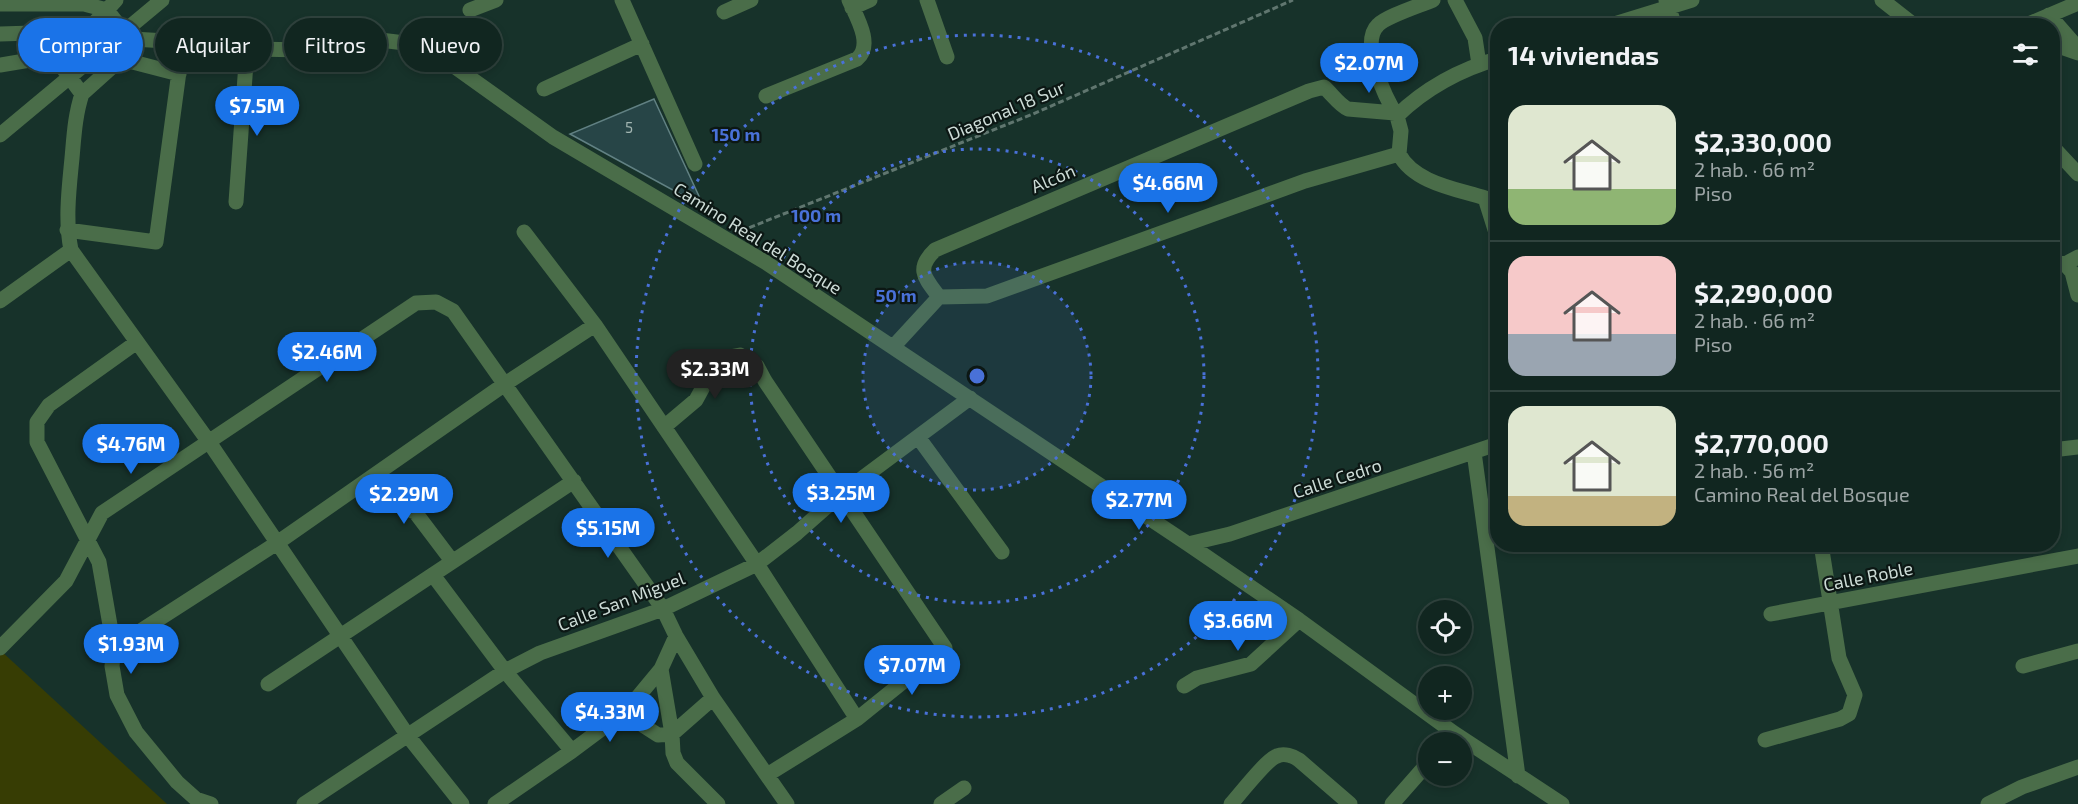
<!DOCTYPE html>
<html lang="es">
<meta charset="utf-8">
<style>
body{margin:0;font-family:"Exo 2",sans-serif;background:#1e322d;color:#f1f3f6;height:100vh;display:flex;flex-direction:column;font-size:22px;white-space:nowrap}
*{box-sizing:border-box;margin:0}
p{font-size:20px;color:#9ca5a5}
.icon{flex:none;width:33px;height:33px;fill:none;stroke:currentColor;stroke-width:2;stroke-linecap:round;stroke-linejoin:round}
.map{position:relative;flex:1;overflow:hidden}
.details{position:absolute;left:1490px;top:18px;width:570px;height:534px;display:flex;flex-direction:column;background:#112620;border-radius:24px;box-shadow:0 3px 9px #0003,0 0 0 2px #30433e}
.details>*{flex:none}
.top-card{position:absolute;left:18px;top:18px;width:570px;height:54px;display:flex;gap:12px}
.buttons{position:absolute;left:1418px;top:600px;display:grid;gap:12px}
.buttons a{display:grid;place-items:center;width:54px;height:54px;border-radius:50%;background:#112620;box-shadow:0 3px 9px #0003,0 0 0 2px #30433e;font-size:30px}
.price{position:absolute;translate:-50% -51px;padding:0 14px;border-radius:21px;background:#1a73e8;color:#fff;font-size:20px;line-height:39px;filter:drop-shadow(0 2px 3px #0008)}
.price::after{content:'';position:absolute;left:50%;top:36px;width:18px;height:14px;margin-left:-9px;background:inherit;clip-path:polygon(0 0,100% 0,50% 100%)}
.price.on{background:#222;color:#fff}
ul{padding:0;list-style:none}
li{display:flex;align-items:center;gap:18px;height:150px;padding:0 18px}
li+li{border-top:2px solid #30433e}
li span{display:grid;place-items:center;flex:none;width:168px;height:120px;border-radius:18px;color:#555}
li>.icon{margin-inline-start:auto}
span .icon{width:72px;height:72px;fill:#fffc;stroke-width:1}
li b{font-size:26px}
h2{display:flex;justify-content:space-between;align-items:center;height:72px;padding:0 18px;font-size:26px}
.chip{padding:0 21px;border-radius:27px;background:#112620;box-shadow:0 3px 9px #0003,0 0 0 2px #30433e;font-size:21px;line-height:54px}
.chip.on{background:#1a73e8;color:#fff}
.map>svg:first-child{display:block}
.green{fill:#373d04}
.building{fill:#274547;stroke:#618183;stroke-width:1.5}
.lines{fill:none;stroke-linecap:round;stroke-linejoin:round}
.path{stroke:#60766f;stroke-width:3;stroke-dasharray:6 3;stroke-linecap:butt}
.minor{stroke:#4a6d49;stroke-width:15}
.ring{fill:none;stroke:#4971d8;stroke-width:3;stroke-dasharray:3 6}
.labels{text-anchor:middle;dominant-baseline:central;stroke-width:4.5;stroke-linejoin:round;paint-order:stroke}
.number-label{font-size:15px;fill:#a3b6b2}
.street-label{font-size:18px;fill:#ccdbd6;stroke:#0c1714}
.centre{fill:#4971d8;stroke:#0c1714;stroke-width:3}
.ring-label{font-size:18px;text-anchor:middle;font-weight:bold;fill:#4971d8;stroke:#0c1714;stroke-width:4.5;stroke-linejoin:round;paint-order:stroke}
</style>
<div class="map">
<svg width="2078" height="804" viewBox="0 0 2078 804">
<rect width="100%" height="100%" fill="#17322a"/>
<path class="green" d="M 0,650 L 167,804 L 0,804 Z"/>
<path class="building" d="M 654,99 L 704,207 L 570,134 Z"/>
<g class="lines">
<path class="path" d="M 741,231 L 1033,114 L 1293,0"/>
<path class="minor" d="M 116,0 L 107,10 L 124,32
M 622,0 L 695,164
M 927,0 L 947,57
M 1455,0 L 1475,38 L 1479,64
M 1666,0 L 1675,26
M 1882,0 L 1915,26
M 0,4 L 84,4 L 107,10
M 852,8 L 870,0
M 470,10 L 496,0
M 724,12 L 751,0
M 2049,15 L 2078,48
M 1608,26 L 1692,0
M 2024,26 L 2078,3
M 32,33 L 54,56 L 82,94 C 75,115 74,136 72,158 C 69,189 65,220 71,250 L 209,442 L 408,736 L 462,804
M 0,34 L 32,33 L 183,42 L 247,49 L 305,50 L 348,42 L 380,40 L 413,44 L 448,62 L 553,137 L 765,262 L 1188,544 L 1299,620 L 1454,733 L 1562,804
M 80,37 L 107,10
M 2052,44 L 2078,53
M 121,59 L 179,74
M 0,65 L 54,56
M 544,89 L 642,44
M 82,94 L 121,59 L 100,53
M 766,96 L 857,59 C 874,45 856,16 849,0
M 1397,116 C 1386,99 1359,43 1378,25 C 1387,16 1419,6 1433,0
M 0,135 L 162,0
M 2052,146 L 2078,174
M 1399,154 L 1401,131 L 1397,116 C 1424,89 1461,69 1497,59
M 1399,154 C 1414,183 1457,189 1485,198
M 1485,198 L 1497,236
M 236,202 L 247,49
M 67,230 L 156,242 L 183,42
M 524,232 L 595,325 L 757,564 L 857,719
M 2052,262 L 2065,264 L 2078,257
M 2065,264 L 2072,272 L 2078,295
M 939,297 L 987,296 L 1305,181 L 1399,154
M 0,301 L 71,250
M 137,342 L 49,405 L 37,422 L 37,442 L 99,562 L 114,648 L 112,666 L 117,695 L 136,732 L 177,782 L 196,799 L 211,804
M 893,347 L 939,297 C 925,278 915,269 935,250 L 1309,91 L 1324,87 C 1332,94 1339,105 1348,109 L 1395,113
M 664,427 L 696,400 L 708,378 L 724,358 L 740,355 L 757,366 L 765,381 L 945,648 L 857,719 L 767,775
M 918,437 L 1002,552
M 2052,450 L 2078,447
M 1474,452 L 1518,776
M 357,488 L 415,512 L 452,561
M 1188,544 L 1230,534 L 1497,444
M 433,575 L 505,671 L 572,751
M 1771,614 L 2078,556
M 0,648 L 66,581 L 102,513 L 416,303 L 436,302 L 453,311 L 663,609 L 676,636 L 713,698 L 787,804
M 114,648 L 277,543 L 505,384 L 595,325
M 2023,666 L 2078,651
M 661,669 L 672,734 L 673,753 L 677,763 L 718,804
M 268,684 L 574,481
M 1184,686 L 1197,678 L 1251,664 L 1299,620
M 627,710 L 644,726 L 658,735 L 672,734 L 713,698
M 1765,740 L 1840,719 L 1849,714 L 1855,695 L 1839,658 L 1821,544
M 304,804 L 505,671 L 540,653 L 663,609 L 757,564 L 797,533 L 841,494 L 970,398
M 495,804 L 572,751 L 627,710 L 661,669 L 676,636
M 941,804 L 964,788
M 1231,804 C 1240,794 1267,759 1277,756 C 1284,753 1293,756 1299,760 L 1350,804
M 1392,804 L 1428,763
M 1988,804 L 2022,787 L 2078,767"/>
</g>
<circle cx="977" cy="376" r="114" fill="#4971d8" fill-opacity=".12"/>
<g class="ring">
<circle cx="977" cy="376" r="114"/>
<circle cx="977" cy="376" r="227"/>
<circle cx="977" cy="376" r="341"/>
</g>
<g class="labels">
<g class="number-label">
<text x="629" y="127">5</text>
</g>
<g class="street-label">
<text transform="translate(1006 110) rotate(-23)">Diagonal 18 Sur</text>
<text transform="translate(1053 178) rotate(-23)">Alcón</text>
<text transform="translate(758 238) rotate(32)">Camino Real del Bosque</text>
<text transform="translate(1337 478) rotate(-18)">Calle Cedro</text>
<text transform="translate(1868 576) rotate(-11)">Calle Roble</text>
<text transform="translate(621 601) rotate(-21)">Calle San Miguel</text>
</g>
</g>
<circle cx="977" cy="376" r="9" class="centre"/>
<g class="ring-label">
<text x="736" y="141">150 m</text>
<text x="816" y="222">100 m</text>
<text x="896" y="302">50 m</text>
</g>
</svg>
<div class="buttons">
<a><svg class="icon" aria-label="locate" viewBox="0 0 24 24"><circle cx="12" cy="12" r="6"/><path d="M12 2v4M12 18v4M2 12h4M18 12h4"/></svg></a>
<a>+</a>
<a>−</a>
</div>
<b class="price" style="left:1369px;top:94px">$2.07M</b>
<b class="price" style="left:257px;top:137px">$7.5M</b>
<b class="price" style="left:1168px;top:214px">$4.66M</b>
<b class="price" style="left:327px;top:383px">$2.46M</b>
<b class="price on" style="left:715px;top:400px">$2.33M</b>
<b class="price" style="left:131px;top:475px">$4.76M</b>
<b class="price" style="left:841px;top:524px">$3.25M</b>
<b class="price" style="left:404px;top:525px">$2.29M</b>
<b class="price" style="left:1139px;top:531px">$2.77M</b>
<b class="price" style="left:608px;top:559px">$5.15M</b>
<b class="price" style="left:1238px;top:652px">$3.66M</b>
<b class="price" style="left:131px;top:675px">$1.93M</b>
<b class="price" style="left:912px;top:696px">$7.07M</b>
<b class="price" style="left:610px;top:743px">$4.33M</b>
<div class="top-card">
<a class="chip on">Comprar</a>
<a class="chip">Alquilar</a>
<a class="chip">Filtros</a>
<a class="chip">Nuevo</a>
</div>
<section class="details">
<h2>14 viviendas<svg class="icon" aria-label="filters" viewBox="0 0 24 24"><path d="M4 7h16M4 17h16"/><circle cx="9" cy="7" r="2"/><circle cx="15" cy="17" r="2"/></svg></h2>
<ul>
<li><span style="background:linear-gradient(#dfe7d0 70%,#8fb573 0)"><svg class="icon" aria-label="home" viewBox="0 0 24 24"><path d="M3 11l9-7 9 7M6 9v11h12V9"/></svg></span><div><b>$2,330,000</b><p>2 hab. · 66 m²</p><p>Piso</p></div></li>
<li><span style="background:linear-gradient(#f6c9c9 65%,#9aa5b1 0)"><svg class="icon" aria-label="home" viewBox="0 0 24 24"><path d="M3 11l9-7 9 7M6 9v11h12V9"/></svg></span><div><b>$2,290,000</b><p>2 hab. · 66 m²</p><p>Piso</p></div></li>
<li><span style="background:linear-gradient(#dfe7d0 75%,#c2b280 0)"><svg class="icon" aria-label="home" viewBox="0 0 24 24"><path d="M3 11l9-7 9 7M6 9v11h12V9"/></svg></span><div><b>$2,770,000</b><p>2 hab. · 56 m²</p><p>Camino Real del Bosque</p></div></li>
</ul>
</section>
</div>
